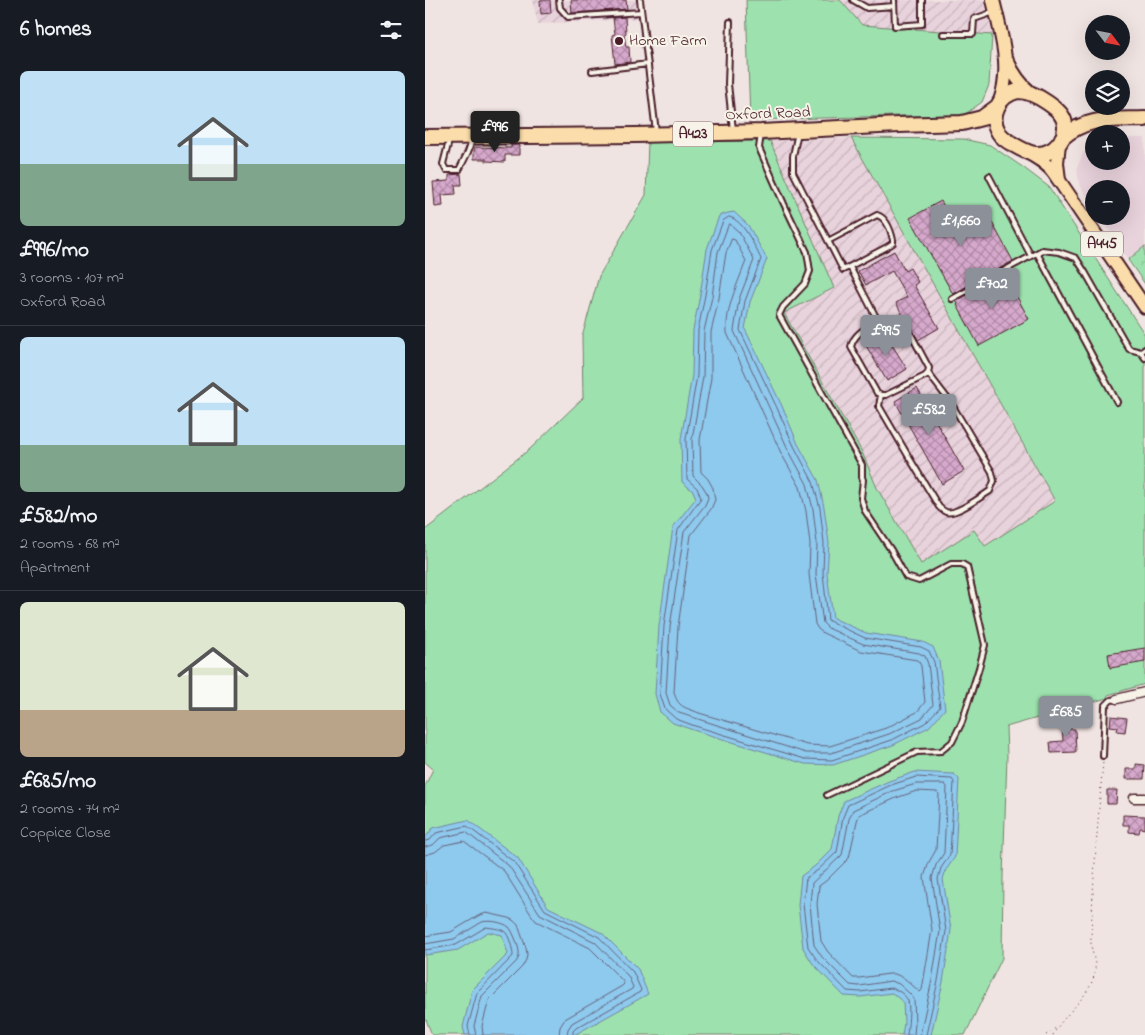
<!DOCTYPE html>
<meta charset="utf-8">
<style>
body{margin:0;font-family:"Indie Flower",sans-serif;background:#20242c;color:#f1f3f6;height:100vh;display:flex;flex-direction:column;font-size:19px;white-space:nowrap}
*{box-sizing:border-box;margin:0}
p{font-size:16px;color:#9ea1a6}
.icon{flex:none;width:28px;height:28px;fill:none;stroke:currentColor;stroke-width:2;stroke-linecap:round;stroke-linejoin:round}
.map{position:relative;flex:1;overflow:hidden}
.panel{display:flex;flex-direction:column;background:#171b24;width:425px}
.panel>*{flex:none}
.needle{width:32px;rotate:122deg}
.tools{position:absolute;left:660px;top:15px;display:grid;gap:10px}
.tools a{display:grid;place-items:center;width:45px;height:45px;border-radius:50%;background:#171b24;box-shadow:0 5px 20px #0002;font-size:25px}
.price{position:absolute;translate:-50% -42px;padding:0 11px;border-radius:5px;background:#8c9099;color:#fff;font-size:16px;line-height:32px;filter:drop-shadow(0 1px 2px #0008)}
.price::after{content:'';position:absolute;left:50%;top:30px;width:15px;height:11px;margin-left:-8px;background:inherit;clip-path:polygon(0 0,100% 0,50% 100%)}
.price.selected{background:#222;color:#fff}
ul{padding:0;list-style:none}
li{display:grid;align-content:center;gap:10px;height:265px;padding:0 20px}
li+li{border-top:1px solid #363941}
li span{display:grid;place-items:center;height:155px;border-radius:8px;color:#555}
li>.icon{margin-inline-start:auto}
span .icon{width:90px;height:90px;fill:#fffc;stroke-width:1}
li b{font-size:21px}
h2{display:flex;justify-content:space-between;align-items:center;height:60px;padding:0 20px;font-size:21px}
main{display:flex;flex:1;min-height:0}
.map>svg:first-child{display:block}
.built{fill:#e8d2db}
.industrial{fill:url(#industrial-furrows)}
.green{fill:#9de2ae;stroke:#74806c}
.forest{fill:url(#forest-crowns);stroke:#74806c}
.water{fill:#8ec9ee;stroke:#7385a0}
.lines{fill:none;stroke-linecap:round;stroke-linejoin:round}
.shore{stroke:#656379;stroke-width:1}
.building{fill:url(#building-cross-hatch);stroke:#4a1f2b}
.lane-casing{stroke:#4a1f2b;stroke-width:8}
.street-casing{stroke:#4a1f2b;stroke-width:11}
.primary-casing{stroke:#4a1f2b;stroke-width:16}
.highway-casing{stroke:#4a1f2b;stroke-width:18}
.path{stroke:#4a1f2b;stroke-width:1;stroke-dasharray:1 4;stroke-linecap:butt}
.lane{stroke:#f7f3e8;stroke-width:4}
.street{stroke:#f7f3e8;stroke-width:8}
.primary{stroke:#fbddab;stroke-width:12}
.highway{stroke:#fbddab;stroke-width:14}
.poi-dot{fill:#4a1f2b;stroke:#f7f3e8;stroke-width:2}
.labels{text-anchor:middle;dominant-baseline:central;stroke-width:4;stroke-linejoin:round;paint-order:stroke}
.shield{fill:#f7f3e8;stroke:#7e5f64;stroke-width:1}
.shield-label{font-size:15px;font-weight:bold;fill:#4a1f2b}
.poi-label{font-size:16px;fill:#4a1f2b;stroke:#f7f3e8;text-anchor:start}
.street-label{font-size:16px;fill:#4a1f2b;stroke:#f7f3e8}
</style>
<main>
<section class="panel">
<h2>6 homes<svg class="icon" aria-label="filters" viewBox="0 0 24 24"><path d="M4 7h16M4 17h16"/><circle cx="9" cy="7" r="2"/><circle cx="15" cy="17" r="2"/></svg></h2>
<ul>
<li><span style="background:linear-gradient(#bfe0f5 60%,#7fa58c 0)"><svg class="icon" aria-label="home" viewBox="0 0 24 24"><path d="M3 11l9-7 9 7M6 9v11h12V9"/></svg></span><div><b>£996/mo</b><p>3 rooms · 107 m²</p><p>Oxford Road</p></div></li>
<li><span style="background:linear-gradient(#bfe0f5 70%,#7fa58c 0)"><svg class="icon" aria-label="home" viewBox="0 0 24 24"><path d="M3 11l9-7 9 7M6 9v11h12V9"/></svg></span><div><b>£582/mo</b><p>2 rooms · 68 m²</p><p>Apartment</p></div></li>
<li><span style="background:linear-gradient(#dfe7d0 70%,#b9a48a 0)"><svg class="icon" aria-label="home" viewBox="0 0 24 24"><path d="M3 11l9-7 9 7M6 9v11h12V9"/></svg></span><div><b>£685/mo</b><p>2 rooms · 74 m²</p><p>Coppice Close</p></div></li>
</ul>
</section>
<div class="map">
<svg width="720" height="1035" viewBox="0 0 720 1035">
<defs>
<pattern id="industrial-furrows" width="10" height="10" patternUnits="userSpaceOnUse" patternTransform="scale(1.25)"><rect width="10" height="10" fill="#e8d2db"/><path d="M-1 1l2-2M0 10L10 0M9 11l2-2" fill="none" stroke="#c8b4bc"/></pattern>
<pattern id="forest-crowns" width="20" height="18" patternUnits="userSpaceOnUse" patternTransform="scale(1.25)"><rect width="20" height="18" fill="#9de2ae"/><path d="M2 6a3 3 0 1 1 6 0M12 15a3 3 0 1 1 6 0" fill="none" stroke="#89c196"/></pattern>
<pattern id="building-cross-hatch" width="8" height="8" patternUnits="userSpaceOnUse" patternTransform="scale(1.25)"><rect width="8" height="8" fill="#d6a9cc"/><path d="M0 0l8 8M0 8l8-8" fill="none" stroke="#b089a6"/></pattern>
</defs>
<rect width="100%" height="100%" fill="#f0e4e2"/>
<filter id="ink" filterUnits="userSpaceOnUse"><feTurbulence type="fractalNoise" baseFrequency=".02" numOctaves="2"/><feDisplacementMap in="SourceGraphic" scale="10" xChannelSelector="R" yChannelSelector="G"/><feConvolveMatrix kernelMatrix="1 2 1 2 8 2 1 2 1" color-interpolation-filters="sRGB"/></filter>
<g filter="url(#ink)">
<path class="built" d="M 696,138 L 720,138 L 720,246 L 703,260 L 675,216 L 696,216 L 696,189 L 669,189 L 669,207 L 654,184 L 652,168 L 658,153 L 669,141 L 669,161 L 696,161 Z"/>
<path class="industrial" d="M 107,0 L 219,0 L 221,18 L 113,24 Z
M 415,0 L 559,0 L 567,35 L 437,25 Z
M 426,138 L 630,502 L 560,546 L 549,531 L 496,565 L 452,488 L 437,452 L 359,312 L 409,288 L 345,141 Z"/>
<path class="green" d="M 321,0 L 415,0 L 437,25 L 567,35 L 564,85 L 557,102 L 539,115 L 470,116 L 325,120 Z
M 426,138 L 538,139 L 565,145 L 599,168 L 624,187 L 720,335 L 720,684 L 683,695 L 682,698 L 581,727 L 582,756 L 578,877 L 577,958 L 540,1035 L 7,1035 L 0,1017 L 0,786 L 8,769 L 0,762 L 0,530 L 105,449 L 158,398 L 157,337 L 174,276 L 221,195 L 223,142 L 345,141 L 409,288 L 359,313 L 437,452 L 452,488 L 496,564 L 549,530 L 560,546 L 630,501 Z"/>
<path class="forest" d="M 720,246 L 720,284 L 703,260 Z"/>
<path class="water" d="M 309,212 L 323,225 L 342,259 L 325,302 L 320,329 L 357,406 L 373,444 L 393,480 L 399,507 L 404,543 L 402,573 L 408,618 L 441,633 L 498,642 L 508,647 L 514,661 L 520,709 L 504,727 L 468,745 L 408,765 L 380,764 L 268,730 L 248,723 L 235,712 L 230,694 L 234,626 L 248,527 L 271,498 L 268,491 L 257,482 L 256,439 L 267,375 L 268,330 L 275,295 L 282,249 L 294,216 L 303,213 Z
M 490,772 L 529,774 L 534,779 L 530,857 L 521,870 L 518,879 L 526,930 L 518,982 L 506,1035 L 477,1035 L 479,1023 L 478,1002 L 467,993 L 435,997 L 419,996 L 388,964 L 378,948 L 373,905 L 376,876 L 390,866 L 407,849 L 413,816 L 419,801 L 464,781 Z
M 43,820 L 93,858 L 123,907 L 177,933 L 213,969 L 223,994 L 149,1035 L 40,1035 L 38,1027 L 47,990 L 83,954 L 77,935 L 63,932 L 33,950 L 1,955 L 0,954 L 0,838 L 8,828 Z"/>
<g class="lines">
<path class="shore" d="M 304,217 C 318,219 330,247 336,259 L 320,301 L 315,330 L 352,408 L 369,446 L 388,482 L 395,508 L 399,543 L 398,573 L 403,620 L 406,622 L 440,638 L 496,647 L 504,651 L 509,662 L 515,707 L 500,723 L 467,740 L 407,760 L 380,759 L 270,726 L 251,719 L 240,709 L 235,694 L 239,626 L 253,530 L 276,498 L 272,488 L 262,479 L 261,439 L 272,376 L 273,330 L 280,295 L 287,250 L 298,221 Z
M 305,224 L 314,232 L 329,260 L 314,299 L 309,331 L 363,449 L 382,484 L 388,509 L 392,543 L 391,574 L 398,623 L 403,628 L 438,644 L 494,653 L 500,656 L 503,664 L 508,705 L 497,718 L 464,734 L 406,753 L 381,753 L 254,713 L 245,705 L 241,693 L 245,627 L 259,532 L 280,505 L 283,498 L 282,493 L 277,485 L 268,476 L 267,439 L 278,377 L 279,331 L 287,297 L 293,252 L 303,226 Z
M 307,239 L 310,240 L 321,261 C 313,283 300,309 302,333 L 356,453 L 375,487 L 381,511 L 385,544 L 384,574 L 390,624 L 393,629 L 398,633 L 436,651 L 492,660 L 494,662 L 496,666 L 500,702 L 492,712 L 461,728 L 405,746 L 382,745 L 274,713 C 260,707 253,708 249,692 L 253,627 L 266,535 L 286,509 L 290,500 L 288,488 L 283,479 L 276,472 L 275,440 L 286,378 L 286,332 L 294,298 L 301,253 Z
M 492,791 L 512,792 L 514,794 L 511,850 L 504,862 L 499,877 L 507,930 L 497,990 L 495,992 L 479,978 L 470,974 L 464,974 L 434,978 L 428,978 L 403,952 L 396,941 L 392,904 L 394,886 L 402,880 L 424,858 L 432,821 L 434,815 L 471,798 Z
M 0,841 L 5,840 L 11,833 L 42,826 L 89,862 L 120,910 L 174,937 L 208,972 L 216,990 L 215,992 L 151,1028 L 148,1031 L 148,1035
M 0,847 L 8,845 L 15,838 L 41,832 L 84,866 L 115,914 L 170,942 L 203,976 L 208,987 L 207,989 L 147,1023 L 143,1029 L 142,1035
M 0,855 L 10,852 L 19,845 L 39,841 L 79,871 L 107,916 L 111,921 L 165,948 L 197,980 L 199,984 L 197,986 L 140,1019 L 135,1027 L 134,1035
M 0,936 L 26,932 L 53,916 L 61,913 L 66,914 L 84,918 L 89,921 L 93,925 L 101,948 L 102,954 L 101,960 L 97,967 L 64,1000 L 57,1026 L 58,1035
M 0,944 L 29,939 L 57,922 C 64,920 78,922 84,927 C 88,931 95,949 94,954 C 94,958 93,959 91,962 L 57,996 L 49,1026 L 51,1035
M 0,950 L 31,945 L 61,927 C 66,928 74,928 79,931 C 84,934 88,950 88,956 L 52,993 L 43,1026 L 45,1035
M 482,1035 C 483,1027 485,1008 483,1001 C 481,995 472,989 466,988 L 435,992 L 422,991 L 392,960 L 383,947 L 378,904 L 381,878 L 393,870 L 412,852 L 418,817 L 423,805 L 466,785 L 491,777 L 527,779 L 529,782 L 525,855 L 516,868 L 513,879 L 521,931 L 513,981 L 501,1035
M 489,1035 L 490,1023 L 489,999 L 485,994 L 474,984 L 466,981 L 434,986 L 425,985 L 397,957 L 389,945 L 385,904 L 387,883 L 417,855 L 424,819 L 428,810 L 468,791 L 491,784 L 520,784 L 522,787 L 519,853 L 511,865 L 507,878 L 515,931 L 507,980 L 495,1035"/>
</g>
<path class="building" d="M 115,0 L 125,0 L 126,13 L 116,14 Z
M 146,0 L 201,0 L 202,9 L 147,13 Z
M 200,17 L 201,33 L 199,34 L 201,47 L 204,47 L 205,62 L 190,64 L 187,35 L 190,34 L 188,18 Z
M 86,145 L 94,145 L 94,155 L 80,155 L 80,162 L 61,161 L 61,159 L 49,159 L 49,147 L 86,148 Z
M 36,174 L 37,185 L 30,185 L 31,194 L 17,195 L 18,206 L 10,207 L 8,182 L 24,181 L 24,175 Z
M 516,201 L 534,234 L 564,217 L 588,261 L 528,294 L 485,218 Z
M 469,251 L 480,271 L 485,268 L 493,282 L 489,285 L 514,328 L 493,340 L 485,325 L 482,323 L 471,303 L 482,297 L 467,271 L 441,285 L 433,271 Z
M 580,275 L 604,319 L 554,346 L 532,305 L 533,304 L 531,301 Z
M 459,332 L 482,369 L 462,381 L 440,344 Z
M 492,388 L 539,471 L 517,484 L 470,401 Z
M 720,648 L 720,662 L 685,668 L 683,654 Z
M 645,712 L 651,717 L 642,729 L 650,729 L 651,752 L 626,753 L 625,742 L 638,741 L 637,723 Z
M 686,716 L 702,718 L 700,732 L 692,731 L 693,727 L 685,726 Z
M 711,764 L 720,765 L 719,779 L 701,779 L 701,769 L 711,769 Z
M 682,790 L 692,790 L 691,804 L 682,804 Z
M 698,815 L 720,816 L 720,829 L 715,828 L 714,833 L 704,832 L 704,825 L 698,825 Z"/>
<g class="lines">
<defs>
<path id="lane" d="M 134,0 L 135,8 L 143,17 L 216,12
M 215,0 L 231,132
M 428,0 L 442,8 L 469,6
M 469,0 L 470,26 L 497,24 L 497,0
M 305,22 L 303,84 L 308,130
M 518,34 L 548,34 L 549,19 L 569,12
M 167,71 L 223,64
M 373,132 L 368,156 L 368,172 L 418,270 L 462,247 L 468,243 L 468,240 C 466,231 462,218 452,215 L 403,241
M 336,134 L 334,148 L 359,204 L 382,252 L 385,271 L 380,284 L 358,307 L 354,315 L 437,465 L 437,477 L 438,480 L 436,498 L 440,511 L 466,550 L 481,577 L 494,581 L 526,564 L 537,564 L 542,567 L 560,645 L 554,668 L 537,722 L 527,742 L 516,751 L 492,752 L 402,795
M 24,141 L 18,164 L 21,170 L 34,170 L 43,152 L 47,140
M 564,176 L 606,256
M 612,253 L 692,402
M 425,267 L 453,321 C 442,328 429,333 426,347 L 452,393 L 456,395 L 461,395 L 500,376 L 503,373 L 504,368 L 482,327 L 461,319 L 453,321
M 527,299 L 617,250 L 634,252 L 651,258 L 660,272 L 704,349 L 716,352 L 720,349
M 716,352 L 720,358
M 456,395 L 454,406 L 485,459 L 514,507 C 516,509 518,511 521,512 C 530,516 557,496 565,491 L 569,481 L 567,472 L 526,403 L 503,373
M 678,756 L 680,706 L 686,700 L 692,699"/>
<path id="street" d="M 692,699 L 720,692
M 709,798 L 720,798"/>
<path id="primary" d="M 568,0 C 576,34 587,67 575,101
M 582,60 C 588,74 595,84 607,94
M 602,152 C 612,158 622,163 629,173 L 720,307
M 634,180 L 632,163 L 634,143"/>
<path id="highway" d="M 593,91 C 601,91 608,94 615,98 C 630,107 646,117 638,137 C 635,143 631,148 625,151 C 612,158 601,152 589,145 C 584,142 578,139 574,133 C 563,116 574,95 593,91 Z
M 0,137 L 211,135 L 336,132 L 474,125 L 537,123 L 557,118 L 572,107
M 637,138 C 662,116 689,120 720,119"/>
</defs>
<use href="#lane" class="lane-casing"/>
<use href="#street" class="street-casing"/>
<use href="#primary" class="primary-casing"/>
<use href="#highway" class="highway-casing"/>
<path class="path" d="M 621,1035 L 632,1027
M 628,1035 C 638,1015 661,1000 668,979 C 674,964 665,952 666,938 C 668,879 673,820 678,762"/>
<use href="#lane" class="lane"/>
<use href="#street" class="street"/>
<use href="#primary" class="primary"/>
<use href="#highway" class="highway"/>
</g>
</g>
<circle class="poi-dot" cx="194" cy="41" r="5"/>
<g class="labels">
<g class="shield">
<rect x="248" y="121.5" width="40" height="25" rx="4"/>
<rect x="656" y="231.5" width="42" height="25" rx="4"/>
</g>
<g class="shield-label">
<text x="268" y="134">A423</text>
<text x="677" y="244">A445</text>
</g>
<g class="poi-label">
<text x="204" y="41">Home Farm</text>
</g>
<g class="street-label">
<text transform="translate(343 114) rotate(-2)">Oxford Road</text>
</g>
</g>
</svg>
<div class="tools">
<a><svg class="needle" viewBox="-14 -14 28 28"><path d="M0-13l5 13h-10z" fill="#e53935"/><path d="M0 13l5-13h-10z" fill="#9ea1a6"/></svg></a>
<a><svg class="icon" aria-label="layers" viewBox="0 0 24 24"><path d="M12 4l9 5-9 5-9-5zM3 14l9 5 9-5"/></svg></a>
<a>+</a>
<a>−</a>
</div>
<b class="price selected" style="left:70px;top:153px">£996</b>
<b class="price" style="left:536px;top:247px">£1,660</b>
<b class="price" style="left:567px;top:310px">£702</b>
<b class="price" style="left:461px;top:357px">£995</b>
<b class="price" style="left:504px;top:436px">£582</b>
<b class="price" style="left:641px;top:738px">£685</b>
</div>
</main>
